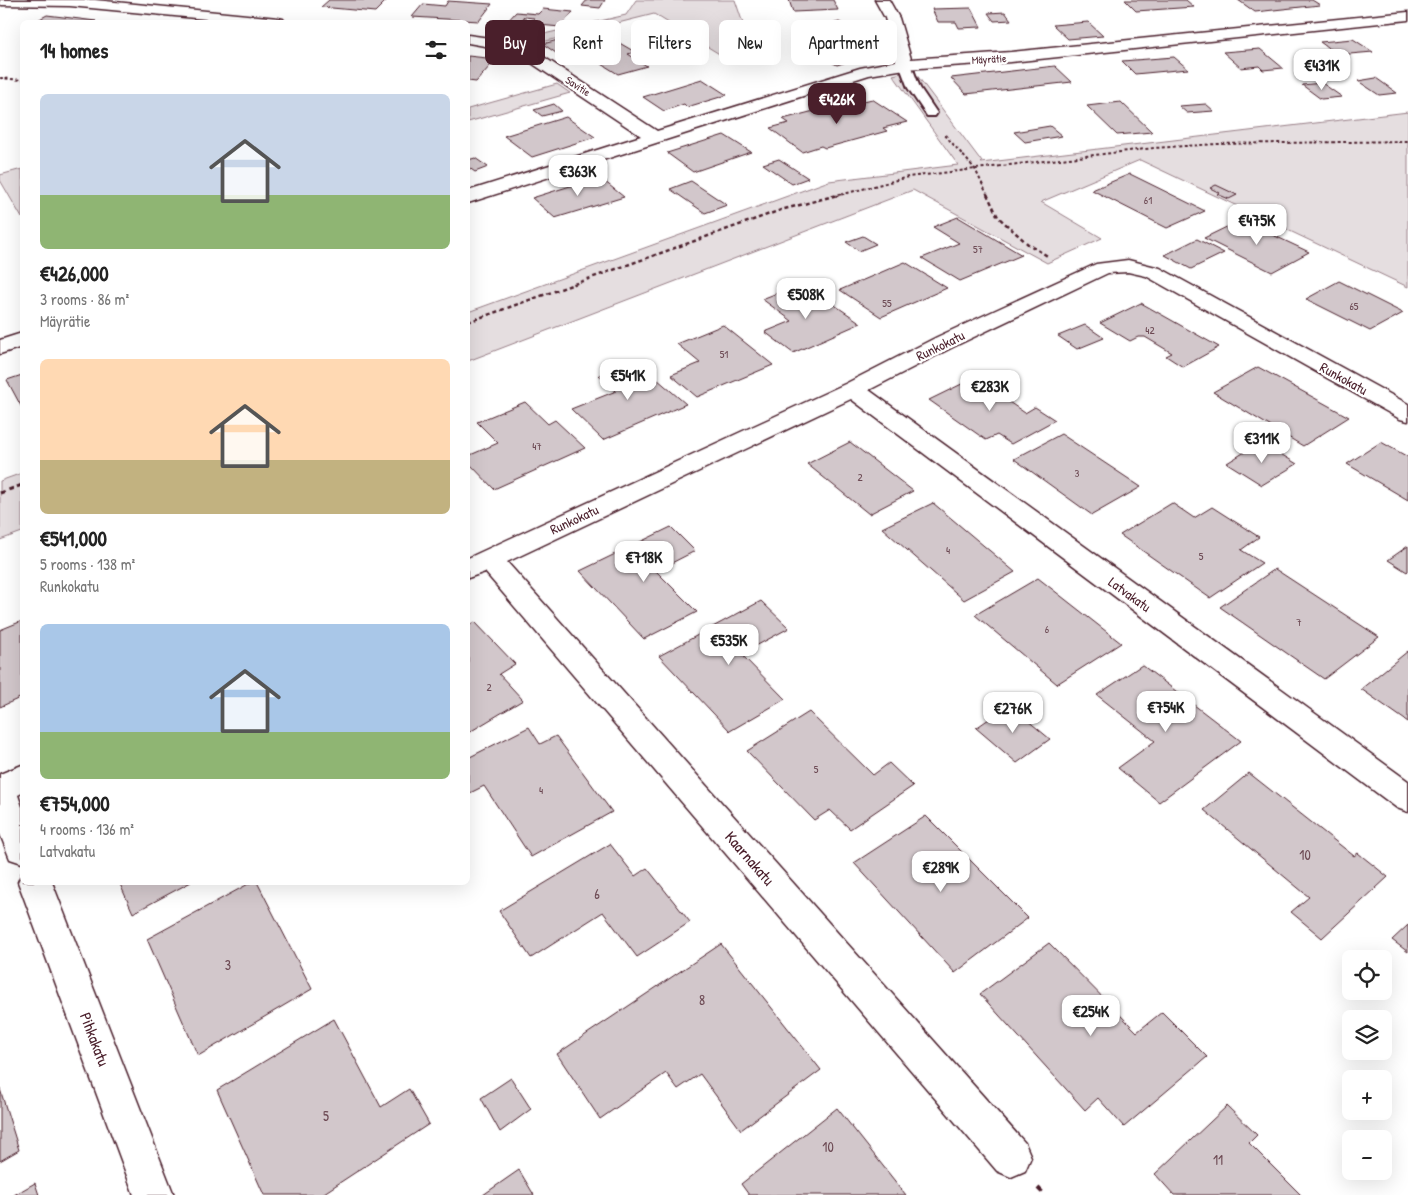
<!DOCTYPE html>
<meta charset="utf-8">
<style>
body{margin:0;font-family:"Patrick Hand",sans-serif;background:#f6f6f6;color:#222;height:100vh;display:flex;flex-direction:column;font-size:19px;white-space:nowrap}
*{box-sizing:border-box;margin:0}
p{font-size:16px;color:#767676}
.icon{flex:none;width:28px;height:28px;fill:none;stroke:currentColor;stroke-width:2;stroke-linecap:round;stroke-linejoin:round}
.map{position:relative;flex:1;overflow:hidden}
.side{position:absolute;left:20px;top:20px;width:450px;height:865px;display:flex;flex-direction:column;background:#fff;border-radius:8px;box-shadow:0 5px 20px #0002}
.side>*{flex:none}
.hud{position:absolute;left:485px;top:20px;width:475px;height:45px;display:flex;gap:10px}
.tools{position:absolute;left:1342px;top:950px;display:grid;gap:10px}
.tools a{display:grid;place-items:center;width:50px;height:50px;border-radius:8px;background:#fff;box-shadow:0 5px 20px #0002;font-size:25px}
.price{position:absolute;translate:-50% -42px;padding:0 11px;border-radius:10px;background:#fff;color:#222;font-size:16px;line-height:32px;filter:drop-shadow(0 1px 2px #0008)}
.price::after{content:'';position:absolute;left:50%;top:30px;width:15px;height:11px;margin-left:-8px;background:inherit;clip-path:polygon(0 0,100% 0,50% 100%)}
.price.active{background:#4a1f2b;color:#fff}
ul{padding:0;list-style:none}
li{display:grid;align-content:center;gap:10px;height:265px;padding:0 20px}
li span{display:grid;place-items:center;height:155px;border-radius:8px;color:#555}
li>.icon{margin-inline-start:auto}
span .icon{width:90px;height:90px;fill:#fffc;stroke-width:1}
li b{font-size:21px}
h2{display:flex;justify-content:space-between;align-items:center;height:60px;padding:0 20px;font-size:21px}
.chip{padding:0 18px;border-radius:8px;background:#fff;box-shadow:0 5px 20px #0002;font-size:18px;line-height:45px}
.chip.active{background:#4a1f2b;color:#fff}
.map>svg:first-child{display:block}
.green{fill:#e5dee0;stroke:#987e86}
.building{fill:#d2c7cb;stroke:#4a1f2b}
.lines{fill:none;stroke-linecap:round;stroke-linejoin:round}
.lane-casing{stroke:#4a1f2b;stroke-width:4}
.street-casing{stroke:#4a1f2b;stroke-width:3}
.path-far3{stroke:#4a1f2b;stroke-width:2;stroke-dasharray:3 2.5;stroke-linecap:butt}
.path-far2{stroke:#4a1f2b;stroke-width:2.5;stroke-dasharray:4 3;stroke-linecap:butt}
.path-far1{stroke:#4a1f2b;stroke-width:3;stroke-dasharray:5 4;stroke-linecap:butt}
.path{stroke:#4a1f2b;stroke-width:4;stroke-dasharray:6 5;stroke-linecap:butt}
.lane{fill:#fff;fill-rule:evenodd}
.street{fill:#fff;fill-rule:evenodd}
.labels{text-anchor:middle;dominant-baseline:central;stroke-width:4.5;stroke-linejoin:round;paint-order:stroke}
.far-street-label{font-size:11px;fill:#4a1f2b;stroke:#fff}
.number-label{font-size:11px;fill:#6c4953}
.street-label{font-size:14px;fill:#4a1f2b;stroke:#fff}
.near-number-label{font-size:14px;fill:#6c4953}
.near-street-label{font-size:16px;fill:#4a1f2b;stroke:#fff}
</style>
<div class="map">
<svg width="1408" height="1195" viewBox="0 0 1408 1195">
<rect width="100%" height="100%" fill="#fff"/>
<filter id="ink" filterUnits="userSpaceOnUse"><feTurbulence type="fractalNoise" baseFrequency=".02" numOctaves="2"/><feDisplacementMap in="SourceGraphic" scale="10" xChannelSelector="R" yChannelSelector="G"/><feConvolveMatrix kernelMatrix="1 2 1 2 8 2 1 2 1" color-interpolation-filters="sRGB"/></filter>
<g filter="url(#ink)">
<path class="green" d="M 636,0 L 735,0 L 751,47 L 721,55 L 654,14 L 538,43 L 531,37 L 626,15 Z
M 913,70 L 982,162 L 981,163 L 1408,112 L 1408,287 L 1140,160 L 1041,202 L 1102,238 L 1047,263 L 913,190 L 468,361 L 468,312 L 829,181 L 958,165 L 893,75 Z
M 557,84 L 570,93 L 468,122 L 468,109 Z
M 22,169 L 22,218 L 0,180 L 0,175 Z
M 22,473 L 22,532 L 0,540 L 0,481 Z"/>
<path class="building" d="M 329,0 L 375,0 L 386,1 L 375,12 L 321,7 Z
M 587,0 L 605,0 L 600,8 L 582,6 Z
M 789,0 L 833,0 L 838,10 L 793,12 Z
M 1125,0 L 1186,0 L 1194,7 L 1136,11 Z
M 1238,0 L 1312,0 L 1320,5 L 1255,12 Z
M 448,1 L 492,4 L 479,21 L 412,17 L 423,4 L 445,6 Z
M 971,8 L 981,27 L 959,28 L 956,22 L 938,22 L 932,9 Z
M 543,9 L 573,12 L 560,27 L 529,24 L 534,18 L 524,17 L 517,26 L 505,24 L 516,12 L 538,14 Z
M 1005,12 L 1011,20 L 994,21 L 988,13 Z
M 47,15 L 96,21 L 93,22 L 34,22 Z
M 839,22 L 859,32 L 845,36 L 825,26 Z
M 1088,22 L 1103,36 L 1068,39 L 1053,25 Z
M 604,34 L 635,52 L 628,54 L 647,66 L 618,74 L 592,58 L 607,54 L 583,40 Z
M 1353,39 L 1373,52 L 1338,55 L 1320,42 Z
M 558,40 L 571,49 L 556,53 L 543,44 Z
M 822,45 L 828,49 L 842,45 L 865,56 L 837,65 L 808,50 Z
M 1260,49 L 1283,68 L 1263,70 L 1259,66 L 1241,68 L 1223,52 Z
M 468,56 L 496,59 L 476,82 L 468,81 Z
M 1174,57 L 1188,69 L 1135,74 L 1122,61 Z
M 1055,66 L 1072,82 L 966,94 L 951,78 Z
M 1376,78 L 1397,93 L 1379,95 L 1358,81 Z
M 702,79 L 727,95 L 687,107 L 684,104 L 664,111 L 643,97 Z
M 1322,83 L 1342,97 L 1321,99 L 1302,85 Z
M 872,99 L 907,122 L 883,128 L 887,131 L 825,148 L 821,146 L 802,152 L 770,128 L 789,123 L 783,119 L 845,103 L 848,105 Z
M 1121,102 L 1152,132 L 1117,135 L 1087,106 Z
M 554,104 L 562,111 L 542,116 L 534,110 Z
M 1206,104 L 1214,111 L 1187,113 L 1179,106 Z
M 566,117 L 595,137 L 532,157 L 504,136 Z
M 1050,126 L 1062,136 L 1025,142 L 1014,132 Z
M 724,135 L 751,152 L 693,172 L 667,153 Z
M 475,158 L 488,167 L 475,172 L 468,167 L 468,160 Z
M 779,159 L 808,178 L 792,184 L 763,164 Z
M 1130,174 L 1205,211 L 1167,228 L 1092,190 Z
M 599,177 L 624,197 L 555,218 L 532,198 Z
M 691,181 L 727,205 L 705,213 L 670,189 Z
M 1216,185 L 1237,195 L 1229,199 L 1217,194 L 1220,193 L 1210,188 Z
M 958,217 L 1022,255 L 960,281 L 922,258 L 959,243 L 933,227 Z
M 1241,220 L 1309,252 L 1272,272 L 1204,238 Z
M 863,236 L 876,244 L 859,251 L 846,242 Z
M 1197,239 L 1224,253 L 1191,269 L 1165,255 Z
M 905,262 L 947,288 L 881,317 L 840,290 Z
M 1339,281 L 1403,313 L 1370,331 L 1306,299 Z
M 795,286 L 826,307 L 833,304 L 861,323 L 793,353 L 765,332 L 792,321 L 762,299 Z
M 1141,303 L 1219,347 L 1183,367 L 1166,356 L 1172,353 L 1145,337 L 1138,337 L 1130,341 L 1100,323 Z
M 723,325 L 773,365 L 697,397 L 671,375 L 700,363 L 677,344 Z
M 1085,325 L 1104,338 L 1077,349 L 1058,336 Z
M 635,360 L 686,404 L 603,440 L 571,409 L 616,391 L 599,375 Z
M 1258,367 L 1349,417 L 1303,446 L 1213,392 Z
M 22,375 L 22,408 L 7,380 Z
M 974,378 L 1025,413 L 1035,407 L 1055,420 L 1011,444 L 997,435 L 986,440 L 929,400 Z
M 525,402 L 548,424 L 555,420 L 585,448 L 494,489 L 468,462 L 468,456 L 498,443 L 477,422 Z
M 1061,434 L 1141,487 L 1092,515 L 1014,459 Z
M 850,442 L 913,491 L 869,514 L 807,464 Z
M 1261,442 L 1297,464 L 1262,485 L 1227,463 Z
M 1381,442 L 1408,457 L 1408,500 L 1347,464 Z
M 933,503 L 1015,572 L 964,600 L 882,528 Z
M 1172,503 L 1194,518 L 1212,507 L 1259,537 L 1241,550 L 1262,563 L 1210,598 L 1120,535 Z
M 671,527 L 695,551 L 656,571 L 697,612 L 644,639 L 580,571 Z
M 1408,546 L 1408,571 L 1407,572 L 1388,560 Z
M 1275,569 L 1379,637 L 1324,679 L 1220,607 Z
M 1038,578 L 1121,643 L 1057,684 L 975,615 Z
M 761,601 L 789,628 L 741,654 L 785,699 L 730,731 L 659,656 Z
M 22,621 L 22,697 L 0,707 L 0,630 Z
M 475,622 L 515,664 L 499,674 L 523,700 L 468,733 L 468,626 Z
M 1408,651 L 1408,722 L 1361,689 Z
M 1142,665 L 1241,741 L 1159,802 L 1118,768 L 1155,741 L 1097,695 Z
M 1009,705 L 1050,739 L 1017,763 L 976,728 Z
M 809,712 L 873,775 L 889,763 L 913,786 L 850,829 L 830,810 L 814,820 L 747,751 Z
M 529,727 L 540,744 L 556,736 L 612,812 L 531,857 L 484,786 L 468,794 L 468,758 Z
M 1249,773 L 1354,856 L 1358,853 L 1388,877 L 1322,938 L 1291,912 L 1309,897 L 1204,810 Z
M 926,816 L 1028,918 L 955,973 L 854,863 Z
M 610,844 L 635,876 L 647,868 L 690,922 L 637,957 L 603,912 L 531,958 L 499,911 Z
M 119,882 L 191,882 L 133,913 Z
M 252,882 L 257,882 L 312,989 L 198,1056 L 147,939 Z
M 1408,925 L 1408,952 L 1392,940 Z
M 1049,943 L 1137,1032 L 1162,1012 L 1207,1057 L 1124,1127 L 1098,1098 L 1085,1110 L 980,994 Z
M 721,944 L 821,1070 L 741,1130 L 700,1074 L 678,1089 L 666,1073 L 600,1119 L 557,1054 Z
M 334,1019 L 381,1107 L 409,1089 L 429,1124 L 321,1195 L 264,1195 L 217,1090 Z
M 511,1078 L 531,1109 L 500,1132 L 481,1098 Z
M 0,1089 L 19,1150 L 0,1161 Z
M 1227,1106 L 1257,1135 L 1249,1143 L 1301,1195 L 1174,1195 L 1155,1174 Z
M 837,1108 L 906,1195 L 749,1195 L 741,1184 Z
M 519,1170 L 534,1195 L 483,1195 Z
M 35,1183 L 39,1195 L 14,1195 Z"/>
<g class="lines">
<defs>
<path id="lane" d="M 905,61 L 911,64 L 920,88 L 937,113 L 935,116 L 927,116 L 908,88 L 899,64 Z"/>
<path id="street" d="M 0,0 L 95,0 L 278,18 L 283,19 L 285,22 L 237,22 L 70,6 L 0,5 Z
M 875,0 L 889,0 L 899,18 L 911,59 L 1011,52 L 1408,12 L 1408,20 L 1011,62 L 905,69 L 869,75 L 468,203 L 468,191 L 641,136 L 521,56 L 507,50 L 468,43 L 468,35 L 511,41 L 533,50 L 657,131 L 860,68 L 896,61 L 885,18 Z
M 1128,260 L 1160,268 L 1408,404 L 1408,421 L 1400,419 L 1146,276 L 1128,272 L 1108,273 L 953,347 L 869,390 L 1408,781 L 1408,812 L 1397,808 L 851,399 L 507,562 L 1025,1143 L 1031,1157 L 1025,1171 L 1011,1177 L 997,1171 L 485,572 L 468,578 L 468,558 L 845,384 L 937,337 L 1096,264 Z
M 22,333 L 22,347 L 0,354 L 0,340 Z
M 22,765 L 22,793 L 18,795 L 22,807 L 22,863 L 10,859 L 0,834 L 0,774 Z
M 22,873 L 22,882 L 52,882 L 174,1195 L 134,1195 L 18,882 Z"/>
</defs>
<use href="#lane" class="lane-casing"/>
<use href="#street" class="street-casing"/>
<path class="path-far3" d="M 0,78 L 22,80
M 945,135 L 975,169 L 988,196
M 836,196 L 908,177 L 1154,148 L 1217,144 L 1408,141"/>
<path class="path-far2" d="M 987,194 L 998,217 L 1028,244 L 1049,257
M 468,322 L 781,210 L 841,194"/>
<path class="path-far1" d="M 0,493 L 22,485"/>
<path class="path" d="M 1038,1188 L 1045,1195"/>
<use href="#lane" class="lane"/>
<use href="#street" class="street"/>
</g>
</g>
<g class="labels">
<g class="far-street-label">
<text transform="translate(989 59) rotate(-3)">Mäyrätie</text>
<text transform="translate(578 86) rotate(33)">Savitie</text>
</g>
<g class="number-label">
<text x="1148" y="200">61</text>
<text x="978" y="249">57</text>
<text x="887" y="303">55</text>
<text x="1354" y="306">65</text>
<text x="1150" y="330">42</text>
<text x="724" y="354">51</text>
<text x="537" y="446">47</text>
<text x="1077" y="473">3</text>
<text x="860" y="477">2</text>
<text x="948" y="550">4</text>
<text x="1201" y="556">5</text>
<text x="1299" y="622">7</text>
<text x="1047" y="629">6</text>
<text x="489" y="687">2</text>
<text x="816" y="769">5</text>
<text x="541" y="790">4</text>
</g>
<g class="street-label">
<text transform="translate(940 345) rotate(-26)">Runkokatu</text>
<text transform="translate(1344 378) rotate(29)">Runkokatu</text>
<text transform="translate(574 519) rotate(-25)">Runkokatu</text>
<text transform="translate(1130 594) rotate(36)">Latvakatu</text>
</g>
<g class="near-number-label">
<text x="1305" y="854">10</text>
<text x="597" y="893">6</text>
<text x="228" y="964">3</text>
<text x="702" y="999">8</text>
<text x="326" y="1115">5</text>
<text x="828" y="1146">10</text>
<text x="1218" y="1159">11</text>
</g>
<g class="near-street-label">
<text transform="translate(750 858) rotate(49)">Kaarnakatu</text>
<text transform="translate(95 1039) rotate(69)">Pihkakatu</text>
</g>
</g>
</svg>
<div class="tools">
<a><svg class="icon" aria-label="locate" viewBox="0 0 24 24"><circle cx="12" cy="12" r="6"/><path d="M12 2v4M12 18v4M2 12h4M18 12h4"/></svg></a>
<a><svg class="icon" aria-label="layers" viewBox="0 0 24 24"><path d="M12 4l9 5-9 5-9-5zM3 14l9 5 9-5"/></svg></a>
<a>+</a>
<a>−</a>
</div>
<b class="price" style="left:1322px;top:91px">€431K</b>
<b class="price active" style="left:837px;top:125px">€426K</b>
<b class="price" style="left:578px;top:197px">€363K</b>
<b class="price" style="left:1257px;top:246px">€475K</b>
<b class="price" style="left:806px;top:320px">€508K</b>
<b class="price" style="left:628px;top:401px">€541K</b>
<b class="price" style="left:990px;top:412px">€283K</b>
<b class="price" style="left:1262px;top:464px">€311K</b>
<b class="price" style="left:644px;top:583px">€718K</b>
<b class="price" style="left:729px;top:666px">€535K</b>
<b class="price" style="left:1166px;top:733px">€754K</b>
<b class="price" style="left:1013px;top:734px">€276K</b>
<b class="price" style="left:941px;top:893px">€289K</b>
<b class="price" style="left:1091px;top:1037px">€254K</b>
<div class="hud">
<a class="chip active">Buy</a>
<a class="chip">Rent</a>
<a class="chip">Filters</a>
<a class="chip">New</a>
<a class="chip">Apartment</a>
</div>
<section class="side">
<h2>14 homes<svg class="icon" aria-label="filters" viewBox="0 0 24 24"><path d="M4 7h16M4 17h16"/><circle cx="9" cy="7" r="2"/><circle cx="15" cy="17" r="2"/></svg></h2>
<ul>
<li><span style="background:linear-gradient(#c9d6e8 65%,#8fb573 0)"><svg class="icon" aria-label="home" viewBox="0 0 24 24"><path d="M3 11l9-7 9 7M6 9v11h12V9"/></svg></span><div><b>€426,000</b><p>3 rooms · 86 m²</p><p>Mäyrätie</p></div></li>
<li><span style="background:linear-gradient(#ffd9b3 65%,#c2b280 0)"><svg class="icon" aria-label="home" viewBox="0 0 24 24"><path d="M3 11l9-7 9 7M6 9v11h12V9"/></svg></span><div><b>€541,000</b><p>5 rooms · 138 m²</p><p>Runkokatu</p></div></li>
<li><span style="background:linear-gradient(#a9c7e8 70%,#8fb573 0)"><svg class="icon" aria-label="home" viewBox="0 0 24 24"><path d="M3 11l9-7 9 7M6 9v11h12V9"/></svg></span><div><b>€754,000</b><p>4 rooms · 136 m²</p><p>Latvakatu</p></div></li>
</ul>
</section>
</div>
